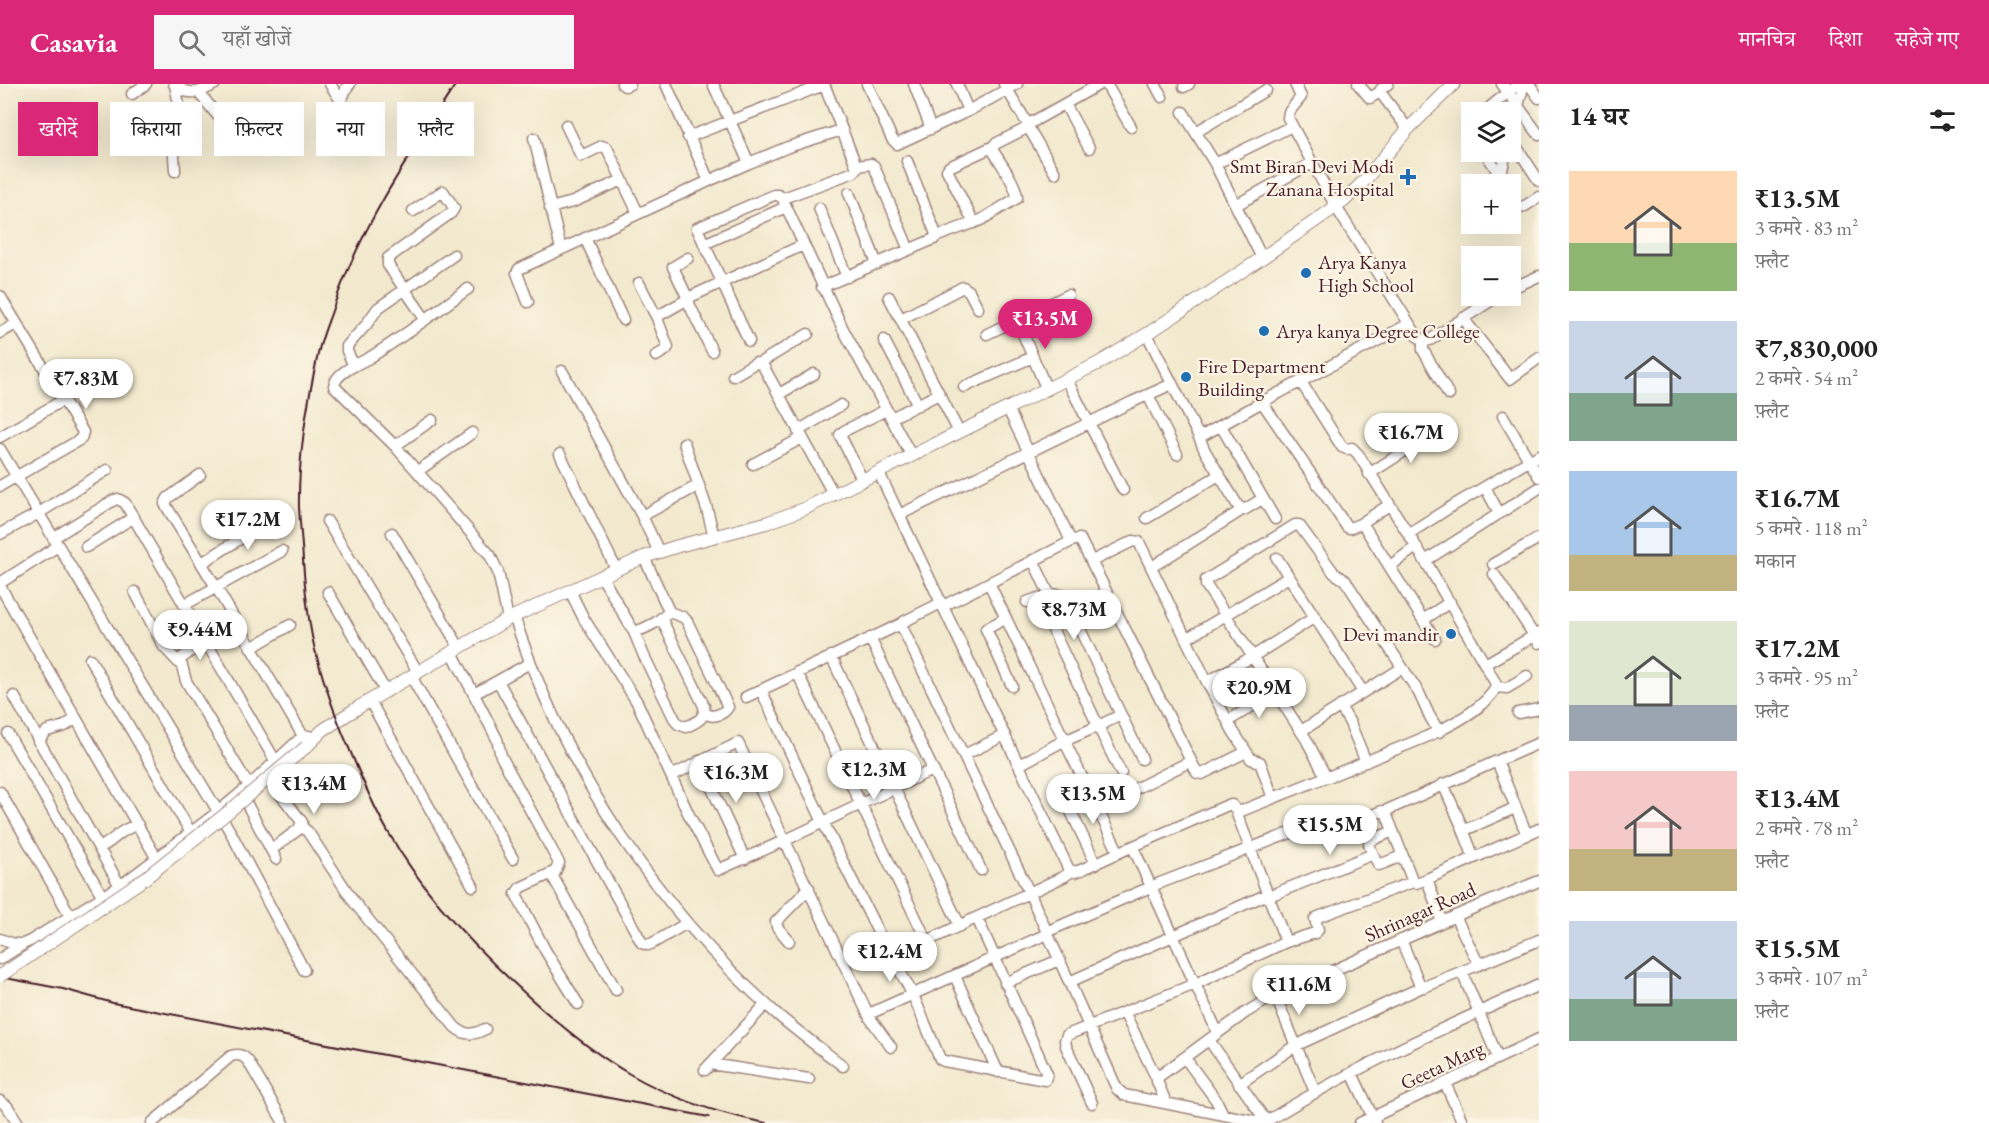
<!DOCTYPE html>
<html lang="hi">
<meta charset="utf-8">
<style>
body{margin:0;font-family:"EB Garamond","Noto Serif Devanagari",serif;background:#f6f6f6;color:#222;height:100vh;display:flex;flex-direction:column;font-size:22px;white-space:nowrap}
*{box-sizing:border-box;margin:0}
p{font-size:20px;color:#767676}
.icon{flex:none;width:33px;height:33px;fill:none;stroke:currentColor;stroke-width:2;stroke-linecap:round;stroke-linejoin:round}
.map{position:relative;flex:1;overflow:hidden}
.drawer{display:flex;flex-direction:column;background:#fff;width:450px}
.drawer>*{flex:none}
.top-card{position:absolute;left:18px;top:18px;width:570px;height:54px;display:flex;gap:12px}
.buttons{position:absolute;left:1461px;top:18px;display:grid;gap:12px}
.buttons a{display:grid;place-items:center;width:60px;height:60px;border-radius:0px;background:#fff;box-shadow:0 6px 24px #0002;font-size:30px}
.price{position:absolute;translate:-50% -51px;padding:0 14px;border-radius:21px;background:#fff;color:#222;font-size:20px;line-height:39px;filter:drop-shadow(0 2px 3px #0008)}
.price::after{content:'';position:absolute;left:50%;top:36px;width:18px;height:14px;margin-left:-9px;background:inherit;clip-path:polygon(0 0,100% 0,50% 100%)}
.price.selected{background:#db2777;color:#fff}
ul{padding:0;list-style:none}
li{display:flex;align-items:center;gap:18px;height:150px;padding:0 30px}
li span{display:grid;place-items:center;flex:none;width:168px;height:120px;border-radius:0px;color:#555}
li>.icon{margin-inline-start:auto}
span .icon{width:72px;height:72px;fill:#fffc;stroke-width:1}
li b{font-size:26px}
h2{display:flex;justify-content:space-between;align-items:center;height:72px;padding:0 30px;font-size:26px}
.tag{padding:0 21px;border-radius:0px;background:#fff;box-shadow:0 6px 24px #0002;font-size:21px;line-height:54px}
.tag.selected{background:#db2777;color:#fff}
header{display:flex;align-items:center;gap:36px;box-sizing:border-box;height:84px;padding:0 30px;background:#db2777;color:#fff}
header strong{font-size:28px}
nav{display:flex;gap:33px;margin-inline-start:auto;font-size:21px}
.search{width:420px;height:54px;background:#f6f6f6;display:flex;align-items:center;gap:15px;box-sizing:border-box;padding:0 21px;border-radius:0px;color:#767676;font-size:22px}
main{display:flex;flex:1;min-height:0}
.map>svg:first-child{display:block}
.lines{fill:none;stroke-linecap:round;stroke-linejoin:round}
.minor-casing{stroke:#9e847c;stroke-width:13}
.major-casing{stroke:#9e847c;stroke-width:14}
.minor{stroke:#fff;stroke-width:10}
.major{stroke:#fff;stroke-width:12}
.rail{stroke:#4a1f2b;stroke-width:2}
.major-bridge-casing{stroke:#9e847c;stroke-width:14;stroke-linecap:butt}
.major-bridge{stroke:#fff;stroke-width:12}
.poi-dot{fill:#1f6fb2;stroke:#fcf5e5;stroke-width:2}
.labels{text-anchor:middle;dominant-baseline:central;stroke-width:4.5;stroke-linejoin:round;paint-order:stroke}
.poi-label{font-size:20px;fill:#4a1f2b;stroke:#fcf5e5;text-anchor:start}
.street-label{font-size:20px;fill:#4a1f2b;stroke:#fcf5e5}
</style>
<header>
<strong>Casavia</strong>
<div class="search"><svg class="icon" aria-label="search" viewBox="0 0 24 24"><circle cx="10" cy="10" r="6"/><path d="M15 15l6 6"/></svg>यहाँ खोजें</div>
<nav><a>मानचित्र</a><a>दिशा</a><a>सहेजे गए</a></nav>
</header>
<main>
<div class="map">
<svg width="1539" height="1039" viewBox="0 0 1539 1039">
<rect width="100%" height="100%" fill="#fcf5e5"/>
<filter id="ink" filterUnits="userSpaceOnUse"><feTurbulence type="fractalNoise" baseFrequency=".0167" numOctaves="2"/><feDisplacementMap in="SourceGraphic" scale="12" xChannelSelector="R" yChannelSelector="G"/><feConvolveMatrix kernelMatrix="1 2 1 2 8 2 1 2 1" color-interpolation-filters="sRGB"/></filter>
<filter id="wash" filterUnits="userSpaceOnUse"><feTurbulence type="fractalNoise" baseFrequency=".008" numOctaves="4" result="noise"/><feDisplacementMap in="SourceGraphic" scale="24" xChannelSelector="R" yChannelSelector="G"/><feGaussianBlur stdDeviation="1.35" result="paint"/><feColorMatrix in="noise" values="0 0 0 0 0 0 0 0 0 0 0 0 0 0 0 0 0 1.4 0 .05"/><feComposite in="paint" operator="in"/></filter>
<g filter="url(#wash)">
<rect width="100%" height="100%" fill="#f2e9ce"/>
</g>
<g filter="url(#ink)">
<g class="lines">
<defs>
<path id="minor" d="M 174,0 C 188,13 200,9 215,0
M 330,0 L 348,28
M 622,0 L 625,2 L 630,0
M 666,0 L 708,95 L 713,95 L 749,79
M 713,0 L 749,79 L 788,63 L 842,46
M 824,0 L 857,84 L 854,88 L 786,113 L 784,118 L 843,245 L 911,371
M 867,0 L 892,55 L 897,60 L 970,26 L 1017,0
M 914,0 L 931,45
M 957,0 L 968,27
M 1106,0 L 1131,43
M 1155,0 L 1162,13
M 1295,0 L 1301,13 L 1289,28 L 1288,34 L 1336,123 L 1417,252 L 1425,257 L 1430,256 L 1498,212
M 1358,0 L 1370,14 L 1380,8
M 1388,0 L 1381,5 L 1380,8 L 1408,45
M 1502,0 L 1539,51
M 1529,0 L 1539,14
M 1184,3 L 1189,0
M 199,9 L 218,32 L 232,41 L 240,53
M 132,10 L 146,0
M 340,16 C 346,11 344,4 350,0
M 1065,20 L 1089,64
M 1183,28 L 1214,78 L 1262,174
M 1484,28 L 1518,0
M 566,41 L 581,72 L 602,62 L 607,64 L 638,129
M 1196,48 L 1266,6
M 1510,51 L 1524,0
M 688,53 L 824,1
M 1510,53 L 1539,97
M 534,54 L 561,165
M 1485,68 L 1501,93
M 1215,80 L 1292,42
M 857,82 L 871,80 L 874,82 L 909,166
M 175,87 L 173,57 L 180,26 L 175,1
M 1055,89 L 1027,41 L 1100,0
M 1503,100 L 1501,91 L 1506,68
M 849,109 L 877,180
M 1510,113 L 1519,123 L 1525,122 L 1539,113
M 1236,121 L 1312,79
M 550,124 L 573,118 L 622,96
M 819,124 L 847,193
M 413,127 L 443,107 L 454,124 L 451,129 L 388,174 L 388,181 L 425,235
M 974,139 L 947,86 L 949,83 L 992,63
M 935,153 L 981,136 L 1017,114 C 1017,100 999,77 992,65 L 995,60 L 1027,44 L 1027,39 L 1004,0
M 585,154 L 623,236
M 704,160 L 786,123
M 639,199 L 657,234
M 822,203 L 934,155 L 936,150 L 907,77
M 468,205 C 435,228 403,253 369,274 C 358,280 335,289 334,302 L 395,362 L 490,471 L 498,488 L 508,535
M 1510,205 L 1539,192
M 0,212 L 83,348 L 81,355 L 0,402
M 889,213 L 959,348
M 528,218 L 517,189 L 519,185 L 711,96
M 1463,234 L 1510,295 L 1539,274
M 901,235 L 963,203 L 969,207 L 978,224
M 1017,236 L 1047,306
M 0,249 L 16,240
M 987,250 L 1068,211
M 1147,250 L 1197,349 L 1202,352 L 1262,318 L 1409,240
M 884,256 L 918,321
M 1423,256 L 1423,266 L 1449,311
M 749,257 L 697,144 L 774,111 L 778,111 L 784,115
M 712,267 L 690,222 L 688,215 L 690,213 L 803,161
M 656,272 L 666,266 L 668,263 L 658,237 L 658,232 L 688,215 L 673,183 L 688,174
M 761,278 L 808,250
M 354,282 L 347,267 L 347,262 L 366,241 L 378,224 L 454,171
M 562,287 L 642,432 L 659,468
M 733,292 L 755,279 L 762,280 L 834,411
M 1067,296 L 1123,406
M 1301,298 L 1342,363 L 1347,365 L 1352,364 L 1358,370 L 1429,483 L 1495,598 L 1496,603
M 964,303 L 1033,273
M 779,310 L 814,290
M 1148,311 L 1177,370
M 1262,318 L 1347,443 L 1350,444 L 1360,440 L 1364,442 L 1435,555
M 1008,325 L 1071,457
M 1503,332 L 1539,393
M 891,334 L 939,310
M 1221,342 L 1275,435
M 798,347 L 841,321
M 1198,351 L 1205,367 L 1238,422 L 1244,426 L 1262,415
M 0,353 L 63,316
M 684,359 L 707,425 L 714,453
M 395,362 L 432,336
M 0,365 L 231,749 L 304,886
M 560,370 L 616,485
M 753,380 L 802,354
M 418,387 L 472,349
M 1369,390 L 1437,346
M 200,391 L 168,414 L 165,420 L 216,503 L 303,652
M 863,397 L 840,351 L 844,347 L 886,326
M 1485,403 L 1499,429
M 899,431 L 1132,318 L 1172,300
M 642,432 L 699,401
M 1147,434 L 1219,391
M 327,437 L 418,588
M 1360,440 L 1389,421
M 392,449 L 459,563
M 0,450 L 39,429 L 107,386
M 1408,450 L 1449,424 L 1539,371
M 53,454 L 114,416 L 118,415 L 125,419 L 276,678
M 86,463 L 134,433
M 1277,474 L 1363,608
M 1033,476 L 1049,510 L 1061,511 L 1065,514 L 1142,675
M 1092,477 L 1133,457 L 1139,458 L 1207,598 L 1233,647 L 1251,675 L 1260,678 L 1273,714
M 1425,477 L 1539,404
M 202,479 L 279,430
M 1158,479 L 1242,426
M 1493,480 L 1539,454
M 1390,482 L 1416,463
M 1494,490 L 1539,559
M 602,493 L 634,548 L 644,572 L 674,634 L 678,640 L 686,643 C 696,638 706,635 704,622 L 661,534
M 0,499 L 58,462
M 989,499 L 1061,649 L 1064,653 L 1069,655 L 1094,644 L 1099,644 L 1121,689
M 0,502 L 157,775
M 570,507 L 584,535 L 637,618 L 689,731 L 718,786 L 786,756 L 932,686
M 135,508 L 164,563 L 182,582 L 186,597 L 249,702
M 328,508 L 386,608
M 1027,518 L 1038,514 L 1040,516 L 1057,555 L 1099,644
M 941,519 L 905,537 L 901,540 L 902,543 L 1029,808 L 1117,1005 L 1124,1011 L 1265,1039
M 184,521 L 282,467
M 943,522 L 1074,456 L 1080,455 L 1197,689 L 1202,690 L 1246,668
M 669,528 L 683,533 L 687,537 L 728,623 C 723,631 711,635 704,628
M 514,532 C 563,684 658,826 778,931 C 799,949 821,965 843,982
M 1006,534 L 986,545 L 1012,602
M 1423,536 L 1450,518
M 634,548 C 645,545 663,536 669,527 L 644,473
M 870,554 L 981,786
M 1186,555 L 1289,493
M 251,564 L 290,541
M 452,568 L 497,655 L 501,672 L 559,779 L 553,793 L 616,906
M 831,572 L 960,842
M 90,575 L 191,749
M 178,577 L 205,556
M 1485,580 L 1539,549
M 797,588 L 927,857
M 411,592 L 513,775
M 498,597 L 642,859 L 648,861 L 653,859 L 687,839
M 1207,598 L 1252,573 L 1315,533
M 1496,603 L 1507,604 L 1527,592
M 761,606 L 823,738 L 891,874 L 1065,792 L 1070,788 L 879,389
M 474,610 L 530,579
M 14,612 L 120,802
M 746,613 L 901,540
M 370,617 L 473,802
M 1340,622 L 1350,639 L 1366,678
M 1518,629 L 1539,625
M 1228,637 L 1275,608
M 1098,642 L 1121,631
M 1301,647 L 1402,584
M 1439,648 L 1429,631 L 1419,609 L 1345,496 L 1334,489 L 1299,441 L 1295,441 L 1206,496 L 1206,501 L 1306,655 L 1326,693 L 1328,693 L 1426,653 C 1448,643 1485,625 1496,603
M 8,650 L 103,813
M 1064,653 L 1066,660 L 1116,763 L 1120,768 L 1228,721 L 1232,721 L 1238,728
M 38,657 L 47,647 L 65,642 L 76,634
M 964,671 L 1005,651
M 699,677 L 745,775
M 1497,677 L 1539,659
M 1019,681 L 1065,656
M 264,689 L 302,738 L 299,745 L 271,766
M 671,692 L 738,659 L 870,934 L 891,963
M 1443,700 L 1464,747
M 0,708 L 71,833
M 241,709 L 276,775
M 1065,715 L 1096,780
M 1097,724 L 1191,677
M 1385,727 L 1497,677 L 1527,751
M 301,742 L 308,748 L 354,818 L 455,943 C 465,952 474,951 485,945
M 1133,763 L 1195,900 L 1286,858 L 1237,730 L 1241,727 L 1326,693
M 99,764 C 115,757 119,745 138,741
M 1373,771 L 1369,760 L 1370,757 L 1393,747
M 1474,774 L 1539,745
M 1070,786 L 1075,788 L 1081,786 L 1120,768
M 554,788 L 520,804 L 516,810 L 545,866 L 578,920
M 1269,812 L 1371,771 L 1374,772 L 1379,781 L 1402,772
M 1455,832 L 1479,881
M 1442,838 L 1427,795 L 1474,774 L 1464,748 L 1465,746 L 1515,724
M 1046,848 L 1160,799 L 1311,741 L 1319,753 L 1382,727 L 1386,729 L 1413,798 L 1416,799 L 1427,795
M 0,855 L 14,860 L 23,860 L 30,857 L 120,802 L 218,728 L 249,702 L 303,652 L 309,652 L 314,654
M 1401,856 L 1419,899 L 1424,903 L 1539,856
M 789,857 L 777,843 L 776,838 L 809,804
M 1286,858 L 1315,849 L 1318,846 L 1315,835 L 1318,833 L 1413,798
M 893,874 L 913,911 L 940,975 L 944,977 L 1045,996 L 1047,990 L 977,834
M 0,875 L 22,861
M 1462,888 L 1498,974
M 955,892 L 998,988
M 1069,898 L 1268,810
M 1005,899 L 1059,876
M 1276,913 L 1315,1008
M 1124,928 L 1157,995
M 869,930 L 1047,850
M 1209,956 L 1266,1037
M 1185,974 L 1216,1016 L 1223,1030
M 710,980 L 809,995
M 705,986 L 766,920
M 1352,989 L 1375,1038
M 1445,999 L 1463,1039
M 1239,1000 L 1295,962 L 1422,903
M 0,1017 L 7,1022 L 18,1039
M 1092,1019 L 1066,962 L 1065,957 L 1067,951 L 1195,900 L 1218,949
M 1166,1019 L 1157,997 L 1158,993 L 1245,929 L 1265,917 L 1469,826 L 1539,797
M 152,1039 L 231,972 C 239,970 243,971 248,977 L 284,1039
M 1264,1039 C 1351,984 1446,943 1539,901
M 1360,1039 L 1539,955"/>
<path id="major" d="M 306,663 L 323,646 L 359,623 L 508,535 L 644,473 L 678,462 L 766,439 L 804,425 L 1099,279 L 1147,250 L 1259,176 L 1344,117 L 1364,97 L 1408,45 L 1454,0"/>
</defs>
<use href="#minor" class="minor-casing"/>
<use href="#major" class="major-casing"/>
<use href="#minor" class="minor"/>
<use href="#major" class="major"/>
<path class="rail" d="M 456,0 C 408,73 360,144 332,227 C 327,241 321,255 318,270 C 307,319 298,374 299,424 C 300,441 302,459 303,476 C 305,506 308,537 315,566 C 325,604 338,640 354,676 C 364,700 374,723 387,746 C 420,804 466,855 515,900 C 594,975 657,1018 766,1039
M 0,893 L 63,905 L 113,919 L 709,1033"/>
<defs>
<path id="major-bridge" d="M 0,892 L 144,795 L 227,729 L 306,663"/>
</defs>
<use href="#major-bridge" class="major-bridge-casing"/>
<use href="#major-bridge" class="major-bridge"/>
</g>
</g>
<g class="poi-dot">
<path d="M1405 84h6v6h6v6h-6v6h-6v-6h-6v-6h6z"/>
<circle cx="1306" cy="189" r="6"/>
<circle cx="1264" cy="247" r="6"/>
<circle cx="1186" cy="293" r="6"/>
<circle cx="1451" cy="550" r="6"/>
</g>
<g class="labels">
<g class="poi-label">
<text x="1394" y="82" text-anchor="end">Smt Biran Devi Modi<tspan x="1394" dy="23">Zanana Hospital</tspan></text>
<text x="1318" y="178">Arya Kanya<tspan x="1318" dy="23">High School</tspan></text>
<text x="1276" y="247">Arya kanya Degree College</text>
<text x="1198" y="282">Fire Department<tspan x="1198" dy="23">Building</tspan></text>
<text x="1439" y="550" text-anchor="end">Devi mandir</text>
</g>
<g class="street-label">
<text transform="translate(1420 828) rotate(-24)">Shrinagar Road</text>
<text transform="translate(1442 981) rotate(-25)">Geeta Marg</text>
</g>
</g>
</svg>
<div class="buttons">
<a><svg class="icon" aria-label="layers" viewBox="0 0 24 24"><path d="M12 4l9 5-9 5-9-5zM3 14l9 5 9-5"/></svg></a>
<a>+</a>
<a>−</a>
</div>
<b class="price selected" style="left:1045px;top:266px">₹13.5M</b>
<b class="price" style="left:86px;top:326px">₹7.83M</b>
<b class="price" style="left:1411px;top:380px">₹16.7M</b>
<b class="price" style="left:248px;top:467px">₹17.2M</b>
<b class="price" style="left:1074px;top:557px">₹8.73M</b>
<b class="price" style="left:200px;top:577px">₹9.44M</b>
<b class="price" style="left:1259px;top:635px">₹20.9M</b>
<b class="price" style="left:874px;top:717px">₹12.3M</b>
<b class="price" style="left:736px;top:720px">₹16.3M</b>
<b class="price" style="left:314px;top:731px">₹13.4M</b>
<b class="price" style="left:1093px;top:741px">₹13.5M</b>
<b class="price" style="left:1330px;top:772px">₹15.5M</b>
<b class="price" style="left:890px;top:899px">₹12.4M</b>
<b class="price" style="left:1299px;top:932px">₹11.6M</b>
<div class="top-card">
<a class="tag selected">खरीदें</a>
<a class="tag">किराया</a>
<a class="tag">फ़िल्टर</a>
<a class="tag">नया</a>
<a class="tag">फ़्लैट</a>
</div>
</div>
<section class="drawer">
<h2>14 घर<svg class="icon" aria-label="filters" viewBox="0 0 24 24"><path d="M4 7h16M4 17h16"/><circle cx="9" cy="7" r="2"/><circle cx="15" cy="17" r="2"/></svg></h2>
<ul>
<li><span style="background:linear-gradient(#ffd9b3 60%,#8fb573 0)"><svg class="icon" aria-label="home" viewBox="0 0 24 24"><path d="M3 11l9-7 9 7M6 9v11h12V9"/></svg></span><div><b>₹13.5M</b><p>3 कमरे · 83 m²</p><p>फ़्लैट</p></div></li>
<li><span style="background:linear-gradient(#c9d6e8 60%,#7fa58c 0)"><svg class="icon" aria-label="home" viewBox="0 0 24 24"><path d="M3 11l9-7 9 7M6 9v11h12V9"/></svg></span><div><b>₹7,830,000</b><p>2 कमरे · 54 m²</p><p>फ़्लैट</p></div></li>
<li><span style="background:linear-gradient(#a9c7e8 70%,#c2b280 0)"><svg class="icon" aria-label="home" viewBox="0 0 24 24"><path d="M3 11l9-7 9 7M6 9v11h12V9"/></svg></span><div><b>₹16.7M</b><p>5 कमरे · 118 m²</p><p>मकान</p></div></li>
<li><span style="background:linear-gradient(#dfe7d0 70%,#9aa5b1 0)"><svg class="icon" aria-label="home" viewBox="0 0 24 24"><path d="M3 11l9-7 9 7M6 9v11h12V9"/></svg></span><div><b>₹17.2M</b><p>3 कमरे · 95 m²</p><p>फ़्लैट</p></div></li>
<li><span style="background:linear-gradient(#f6c9c9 65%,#c2b280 0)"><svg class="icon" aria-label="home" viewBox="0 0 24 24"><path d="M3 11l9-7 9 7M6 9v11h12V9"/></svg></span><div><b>₹13.4M</b><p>2 कमरे · 78 m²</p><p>फ़्लैट</p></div></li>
<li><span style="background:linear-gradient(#c9d6e8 65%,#7fa58c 0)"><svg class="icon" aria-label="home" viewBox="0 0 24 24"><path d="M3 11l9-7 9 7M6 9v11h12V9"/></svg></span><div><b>₹15.5M</b><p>3 कमरे · 107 m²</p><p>फ़्लैट</p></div></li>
</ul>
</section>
</main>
